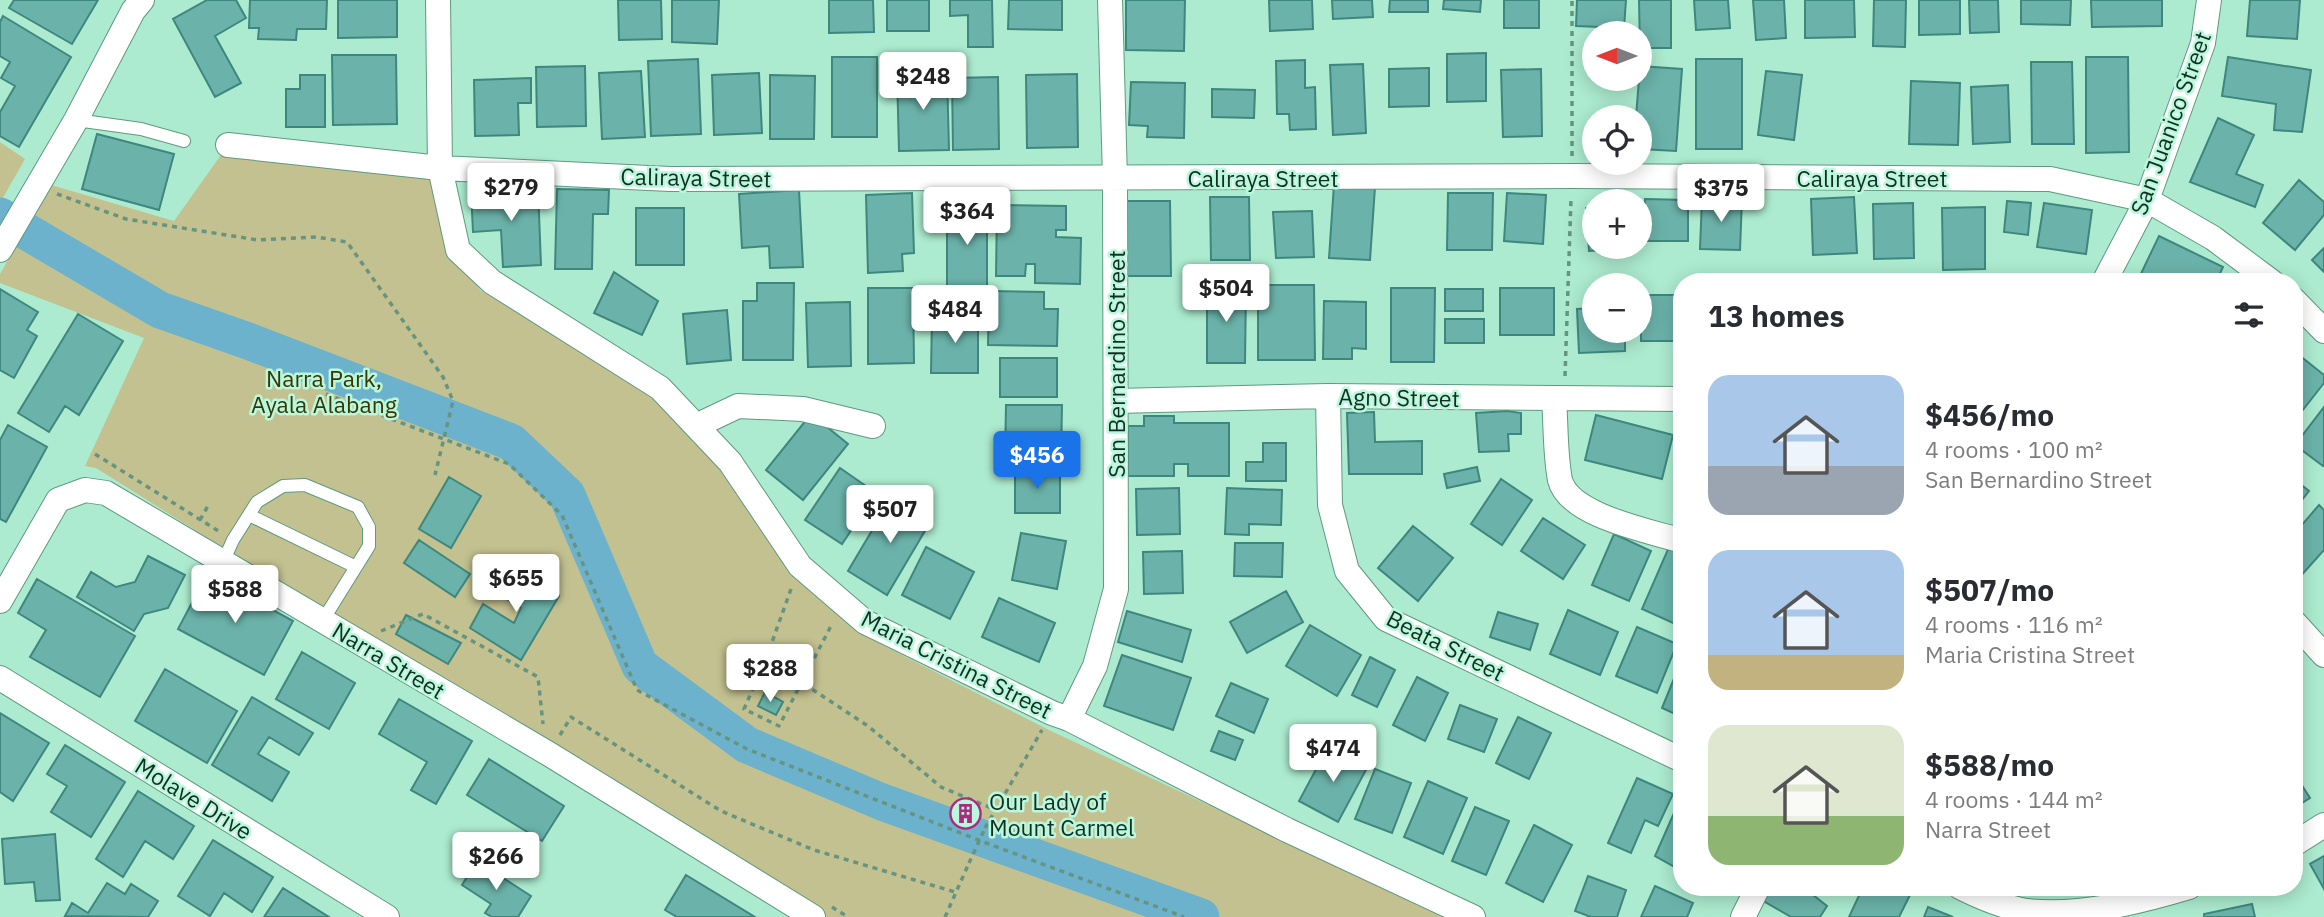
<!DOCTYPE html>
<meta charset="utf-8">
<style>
body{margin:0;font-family:"IBM Plex Sans",sans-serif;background:#f2f2f3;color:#2b2b33;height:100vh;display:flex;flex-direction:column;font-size:26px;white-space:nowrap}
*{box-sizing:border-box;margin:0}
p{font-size:23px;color:#7c7c81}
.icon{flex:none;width:38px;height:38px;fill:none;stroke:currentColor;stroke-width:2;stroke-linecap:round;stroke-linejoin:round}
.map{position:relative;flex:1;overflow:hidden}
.side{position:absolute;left:1673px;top:273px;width:630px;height:623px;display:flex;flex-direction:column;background:#fff;border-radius:28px;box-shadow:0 4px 18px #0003}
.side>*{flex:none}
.needle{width:46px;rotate:270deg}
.tools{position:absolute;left:1582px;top:21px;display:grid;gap:14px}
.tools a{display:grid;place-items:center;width:70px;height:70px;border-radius:50%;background:#fff;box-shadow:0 4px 18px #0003;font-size:35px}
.price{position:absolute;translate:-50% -60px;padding:0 16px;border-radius:7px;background:#fff;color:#222;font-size:23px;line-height:46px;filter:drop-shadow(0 2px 4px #0008)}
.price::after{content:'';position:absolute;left:50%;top:42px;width:21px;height:16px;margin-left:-10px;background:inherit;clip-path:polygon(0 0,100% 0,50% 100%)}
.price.on{background:#1a73e8;color:#fff}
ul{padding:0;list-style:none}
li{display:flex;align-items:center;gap:21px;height:175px;padding:0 35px}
li span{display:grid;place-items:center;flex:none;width:196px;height:140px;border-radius:21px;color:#555}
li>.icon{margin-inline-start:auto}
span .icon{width:84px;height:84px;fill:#fffc;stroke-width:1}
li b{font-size:30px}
h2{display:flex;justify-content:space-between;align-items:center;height:84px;padding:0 35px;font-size:30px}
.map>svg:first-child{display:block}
.green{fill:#c3c190}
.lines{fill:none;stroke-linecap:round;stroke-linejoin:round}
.river{stroke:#6cb2cd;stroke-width:37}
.building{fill:#6bb3aa;stroke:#3e877e;stroke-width:2}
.lane-casing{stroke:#5e9a81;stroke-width:14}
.street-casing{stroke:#5e9a81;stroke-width:26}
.path{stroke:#669480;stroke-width:3.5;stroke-dasharray:5 5;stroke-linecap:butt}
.lane{stroke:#fff;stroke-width:12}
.street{stroke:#fff;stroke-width:24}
.path-bridge{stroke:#669480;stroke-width:3.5;stroke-dasharray:5 5;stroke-linecap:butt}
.labels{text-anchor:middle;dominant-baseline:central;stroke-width:5;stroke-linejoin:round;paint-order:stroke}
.street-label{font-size:23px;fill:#152e24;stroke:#b9f8dc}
.park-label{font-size:23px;fill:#393604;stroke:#b9f8dc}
.poi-label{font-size:23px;fill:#152e24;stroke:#b9f8dc;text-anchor:start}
</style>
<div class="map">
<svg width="2324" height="917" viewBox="0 0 2324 917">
<rect width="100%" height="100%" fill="#acebcf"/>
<path class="green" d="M 0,142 L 25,159 L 0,203 Z
M 228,145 L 440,171 L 457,250 L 480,290 L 558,334 L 655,397 L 720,462 L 788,568 L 857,632 L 1049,730 L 1447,917 L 826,917 L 389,652 L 96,468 L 85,466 L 144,338 L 0,283 L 0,274 L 51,185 L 174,221 Z"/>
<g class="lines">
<path class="river" d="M 0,216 L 160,310 L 248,341 L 511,442 L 567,495 L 640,666 L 747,745 L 882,802 L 1201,917"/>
</g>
<path class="building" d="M 14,0 L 98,0 L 72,44 L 9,8 Z
M 207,0 L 236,0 L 246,18 L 215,36 L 241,83 L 215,97 L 173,19 Z
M 250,0 L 327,0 L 326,29 L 297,29 L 296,40 L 258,39 L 259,28 L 249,28 Z
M 338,0 L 397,0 L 397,37 L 338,38 Z
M 618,0 L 661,0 L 662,39 L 619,40 Z
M 672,0 L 719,0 L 717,44 L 672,42 Z
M 829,0 L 873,0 L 874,32 L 829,33 Z
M 887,0 L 929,0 L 929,31 L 887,31 Z
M 950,0 L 992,0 L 993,47 L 968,47 L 968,15 L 950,16 Z
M 1009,0 L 1062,0 L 1062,30 L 1008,29 Z
M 1126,0 L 1185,0 L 1184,51 L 1126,50 Z
M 1269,0 L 1312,0 L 1313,29 L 1270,31 Z
M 1332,0 L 1372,0 L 1373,17 L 1333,19 Z
M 1390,0 L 1428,0 L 1428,12 L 1389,12 Z
M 1444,0 L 1481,0 L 1480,12 L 1443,9 Z
M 1504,0 L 1539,0 L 1539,28 L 1504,28 Z
M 1577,0 L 1626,0 L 1624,28 L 1576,26 Z
M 1639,0 L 1671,0 L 1671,48 L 1640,48 Z
M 1694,0 L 1728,0 L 1730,28 L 1696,30 Z
M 1753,0 L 1784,0 L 1786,38 L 1756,40 Z
M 1805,0 L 1854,0 L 1855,37 L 1805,38 Z
M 1874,0 L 1906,0 L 1905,47 L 1873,46 Z
M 1919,0 L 1960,0 L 1960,34 L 1919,35 Z
M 1969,0 L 1998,0 L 1999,32 L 1970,33 Z
M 2021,0 L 2071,0 L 2070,25 L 2021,24 Z
M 2091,0 L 2162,0 L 2162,26 L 2092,27 Z
M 2250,0 L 2300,0 L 2297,39 L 2247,36 Z
M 3,16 L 71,57 L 19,147 L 0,136 L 0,112 L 15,86 L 1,78 L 10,62 L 0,56 L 0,22 Z
M 1486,53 L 1486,101 L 1447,102 L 1447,54 Z
M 332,55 L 396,55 L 397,124 L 333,125 Z
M 832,57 L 877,57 L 877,137 L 832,137 Z
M 2086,57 L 2128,57 L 2129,152 L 2086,153 Z
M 2228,57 L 2311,70 L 2302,132 L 2274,130 L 2276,104 L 2222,96 Z
M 698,59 L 701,134 L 651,136 L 648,61 Z
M 1696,59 L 1742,59 L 1742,149 L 1696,149 Z
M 1305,60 L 1305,88 L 1315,87 L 1316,129 L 1290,130 L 1289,114 L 1277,114 L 1276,61 Z
M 2031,62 L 2072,62 L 2074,144 L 2032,144 Z
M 1363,64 L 1366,133 L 1333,135 L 1330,65 Z
M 585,66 L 586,126 L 537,127 L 536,67 Z
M 1640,66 L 1682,69 L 1676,151 L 1640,149 L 1640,117 L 1636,117 Z
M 1429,68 L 1429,106 L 1389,107 L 1389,69 Z
M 1541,69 L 1542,136 L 1503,137 L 1501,70 Z
M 641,71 L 645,137 L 602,139 L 599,73 Z
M 1766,71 L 1802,75 L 1794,140 L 1758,135 Z
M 759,73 L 762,133 L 714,135 L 712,75 Z
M 947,73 L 949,150 L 899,151 L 897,74 Z
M 1077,74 L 1078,147 L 1027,148 L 1026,75 Z
M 300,75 L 325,75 L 325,127 L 286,127 L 286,89 L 300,89 Z
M 770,75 L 815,76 L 814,139 L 770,139 Z
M 998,77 L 999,149 L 953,150 L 952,78 Z
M 531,78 L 531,103 L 518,103 L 519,135 L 475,136 L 474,80 Z
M 1911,81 L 1960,83 L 1958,145 L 1909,144 Z
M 1131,82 L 1185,83 L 1184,138 L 1147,137 L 1148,126 L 1129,125 Z
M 2008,85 L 2010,142 L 1973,144 L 1971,87 Z
M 1212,89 L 1255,90 L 1254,118 L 1212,117 Z
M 2218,118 L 2254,135 L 2236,174 L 2263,185 L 2255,207 L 2190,182 Z
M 97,134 L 174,154 L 159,210 L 82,189 Z
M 2299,180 L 2324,202 L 2324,215 L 2295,250 L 2263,223 Z
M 1334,184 L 1375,187 L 1370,260 L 1329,258 Z
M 538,188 L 541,265 L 503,267 L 501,230 L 473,232 L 471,191 Z
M 557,189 L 609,190 L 608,214 L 593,214 L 592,269 L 555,269 Z
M 799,190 L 803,267 L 770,268 L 769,246 L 742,248 L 739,194 Z
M 912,193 L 914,253 L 902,254 L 903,271 L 868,273 L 866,195 Z
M 1448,193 L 1493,193 L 1492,250 L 1447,250 Z
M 1507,193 L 1546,195 L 1543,244 L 1504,241 Z
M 1210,197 L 1249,197 L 1250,260 L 1211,260 Z
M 1854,197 L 1857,253 L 1813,255 L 1811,199 Z
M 1702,198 L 1742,199 L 1740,250 L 1700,249 Z
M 1645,199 L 1688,200 L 1688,241 L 1644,241 Z
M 1125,201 L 1170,201 L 1171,276 L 1126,276 Z
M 2007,201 L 2031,203 L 2028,235 L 2004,232 Z
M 1913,203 L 1914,258 L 1874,259 L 1873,204 Z
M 2044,203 L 2092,210 L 2086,254 L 2037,247 Z
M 997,205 L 1066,206 L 1066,230 L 1056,230 L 1056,237 L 1081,238 L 1080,284 L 1035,283 L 1035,264 L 1026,264 L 1025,276 L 996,276 Z
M 947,206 L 987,206 L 987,288 L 947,288 Z
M 1594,207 L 1594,247 L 1625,247 L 1625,249 L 1589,251 L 1586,208 Z
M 1985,207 L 1985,269 L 1943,270 L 1942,208 Z
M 636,208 L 684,208 L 684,265 L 636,265 Z
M 1312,211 L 1314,257 L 1276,258 L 1273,212 Z
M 2159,236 L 2223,267 L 2216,282 L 2137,282 Z
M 2324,248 L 2324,272 L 2312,260 Z
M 614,272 L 658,301 L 642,335 L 594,313 Z
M 757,283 L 794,283 L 793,360 L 743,360 L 743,301 L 757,301 Z
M 1258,285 L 1314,285 L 1315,360 L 1258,360 Z
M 1207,286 L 1246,286 L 1245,363 L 1207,363 Z
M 868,288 L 913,288 L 914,363 L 868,364 Z
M 1391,288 L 1435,288 L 1434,362 L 1391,362 Z
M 1500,288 L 1554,288 L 1554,335 L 1500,335 Z
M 0,289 L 38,312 L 27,330 L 37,336 L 14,378 L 0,370 Z
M 1445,289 L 1483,289 L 1483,311 L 1445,311 Z
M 989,291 L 1044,292 L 1044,309 L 1058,309 L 1057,346 L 988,345 Z
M 1641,295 L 1682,295 L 1682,341 L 1641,341 Z
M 1324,301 L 1366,302 L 1366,349 L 1352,348 L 1352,359 L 1323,359 Z
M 850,302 L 851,366 L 808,367 L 806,303 Z
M 1594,308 L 1594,331 L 1625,331 L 1625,351 L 1579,353 L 1577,309 Z
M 727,310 L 731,360 L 687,364 L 683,314 Z
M 78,314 L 123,341 L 79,415 L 65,406 L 49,432 L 18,413 Z
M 932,316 L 978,316 L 978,373 L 931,373 Z
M 1445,319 L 1484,319 L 1484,343 L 1445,343 Z
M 2294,351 L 2324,375 L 2324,383 L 2295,420 Z
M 1000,358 L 1057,358 L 1057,397 L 1000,397 Z
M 1006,405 L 1062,405 L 1061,459 L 1005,458 Z
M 2324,407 L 2324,464 L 2323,466 L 2295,445 Z
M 1507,411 L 1521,413 L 1521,434 L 1508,434 L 1509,451 L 1479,452 L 1476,413 Z
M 1374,412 L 1375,442 L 1422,441 L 1422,474 L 1349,474 L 1347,413 Z
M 811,414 L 848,444 L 803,500 L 766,470 Z
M 1596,415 L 1673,435 L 1662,479 L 1585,460 Z
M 1144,416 L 1174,416 L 1174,423 L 1229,423 L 1229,476 L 1188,476 L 1188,464 L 1174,464 L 1174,476 L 1128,476 L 1128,426 L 1144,426 Z
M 8,425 L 47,447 L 6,522 L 0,519 L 0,440 Z
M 1263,443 L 1286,443 L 1286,481 L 1246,481 L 1246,462 L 1263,462 Z
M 1477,467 L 1480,481 L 1447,488 L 1444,474 Z
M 840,468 L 876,493 L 842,544 L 805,520 Z
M 1015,470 L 1060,470 L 1060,513 L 1015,513 Z
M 449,477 L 481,496 L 451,548 L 419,529 Z
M 1501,479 L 1532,500 L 1502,545 L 1471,524 Z
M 2294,479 L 2309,491 L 2294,510 Z
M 1179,488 L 1180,534 L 1137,535 L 1136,489 Z
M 1227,488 L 1282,490 L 1281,525 L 1249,524 L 1249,535 L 1225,534 Z
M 893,495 L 932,519 L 887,595 L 848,571 Z
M 2319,505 L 2324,510 L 2324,550 L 2299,578 L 2294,574 L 2294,534 Z
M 1543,518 L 1585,545 L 1563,579 L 1521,551 Z
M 1413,526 L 1453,558 L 1418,601 L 1378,568 Z
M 1021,533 L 1066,541 L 1057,589 L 1012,580 Z
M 1614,534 L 1651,551 L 1629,601 L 1592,585 Z
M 419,540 L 470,574 L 455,597 L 404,563 Z
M 1235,543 L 1283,543 L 1282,577 L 1234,576 Z
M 926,547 L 974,572 L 950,619 L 902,595 Z
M 1669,547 L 1682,553 L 1682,627 L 1642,609 Z
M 1182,551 L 1183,593 L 1144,594 L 1143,552 Z
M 148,556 L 185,575 L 168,608 L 144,614 L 134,631 L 77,597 L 91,572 L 116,587 L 135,582 Z
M 508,567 L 559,596 L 521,660 L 470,628 L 483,604 L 514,623 L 521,608 L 494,591 Z
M 207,574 L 293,621 L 264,675 L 178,629 Z
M 37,579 L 135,636 L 100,697 L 30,657 L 46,630 L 18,613 Z
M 1286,591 L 1303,622 L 1247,653 L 1230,622 Z
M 999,598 L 1055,623 L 1039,662 L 982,637 Z
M 1568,610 L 1618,632 L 1600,675 L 1550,654 Z
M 1127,611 L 1191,630 L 1182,662 L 1118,642 Z
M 1498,612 L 1538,624 L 1530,650 L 1490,637 Z
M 406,615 L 461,643 L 448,664 L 396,634 Z
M 1310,625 L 1361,655 L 1337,696 L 1286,666 Z
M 1637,627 L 1677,644 L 1657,693 L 1616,676 Z
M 302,652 L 355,683 L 329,729 L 276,699 Z
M 1122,655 L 1191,678 L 1173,730 L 1104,706 Z
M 1370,657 L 1395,670 L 1377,707 L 1352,695 Z
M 1682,659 L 1682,717 L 1662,708 Z
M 165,669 L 237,711 L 207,763 L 135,721 Z
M 1417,677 L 1448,693 L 1425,741 L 1393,725 Z
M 1231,683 L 1268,699 L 1254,733 L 1216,716 Z
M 765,692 L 783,702 L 776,715 L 758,706 Z
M 252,697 L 313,733 L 299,755 L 269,737 L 258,754 L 289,772 L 272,801 L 212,765 Z
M 399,699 L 472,741 L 436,804 L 411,790 L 427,762 L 379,734 Z
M 1460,705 L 1497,719 L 1484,752 L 1448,739 Z
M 0,713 L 49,743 L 13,801 L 0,792 Z
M 1518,717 L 1551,733 L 1529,779 L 1496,763 Z
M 1219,731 L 1243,740 L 1235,760 L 1211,751 Z
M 65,745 L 125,782 L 91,837 L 51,812 L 67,786 L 47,774 Z
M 1328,747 L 1367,768 L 1338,822 L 1299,801 Z
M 489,759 L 564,806 L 542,841 L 467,795 Z
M 1375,769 L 1411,783 L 1392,833 L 1355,819 Z
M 2294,773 L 2310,798 L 2294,808 Z
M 1637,778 L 1673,794 L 1658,826 L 1645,820 L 1631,853 L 1608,843 Z
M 1428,781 L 1467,798 L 1443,854 L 1404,837 Z
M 138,791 L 194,826 L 173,859 L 145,841 L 123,877 L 96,859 Z
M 1682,795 L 1682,871 L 1655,856 Z
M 1475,807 L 1509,821 L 1486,875 L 1452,861 Z
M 1534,825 L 1572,845 L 1543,902 L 1506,883 Z
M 55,834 L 60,900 L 36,901 L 34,882 L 5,884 L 2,839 Z
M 213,840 L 273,877 L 252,912 L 224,893 L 210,916 L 178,896 Z
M 2324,856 L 2324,889 L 2310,864 Z
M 477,861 L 531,896 L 518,917 L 492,917 L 485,913 L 491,904 L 462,885 Z
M 686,875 L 755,917 L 677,917 L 665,910 Z
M 1588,876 L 1626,890 L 1617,917 L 1591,917 L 1575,911 Z
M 107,883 L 125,894 L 131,884 L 158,901 L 148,917 L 65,916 L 72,903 L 88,913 Z
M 1655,886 L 1693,903 L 1687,917 L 1641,917 Z
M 1766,887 L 1803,887 L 1827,906 L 1820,917 L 1791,917 L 1760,899 Z
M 1863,887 L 1914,887 L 1899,917 L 1849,917 Z
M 283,888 L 329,917 L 264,917 Z
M 2252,904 L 2255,917 L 2204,917 L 2204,914 Z
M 1928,907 L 1953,917 L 1924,917 Z"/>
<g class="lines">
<defs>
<path id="lane" d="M 76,120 L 141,129 L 184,141
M 249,515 L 356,567
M 223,562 L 233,540 L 257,502 L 283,486 L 305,485 L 358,507 L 369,527 L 369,546 L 323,620"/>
<path id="street" d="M 438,0 L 440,168 L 458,250 L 492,282 L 660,388 L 730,462 L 800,566 L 865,622 L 1052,713 L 1069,719 L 1287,830 L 1473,917
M 228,145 L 440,168 L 670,179 L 1572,176 L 2050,179 L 2147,200 L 2213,238 L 2272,282
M 0,250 L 76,120 L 133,11 L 142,0
M 2104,282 L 2147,200 L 2203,43 L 2209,0
M 2294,300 L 2324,331
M 1328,396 L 1330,505 L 1347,571 L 1386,619 L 1682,760
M 1554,399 C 1556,425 1555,454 1560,480 C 1569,516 1650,531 1682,541
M 1116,401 L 1328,396 L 1682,399
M 698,425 L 738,406 L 803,409 L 873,426
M 0,601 L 58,500 L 85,490 L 106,493 L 549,754 L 813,917
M 2294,622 L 2324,655
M 0,678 L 387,917
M 1069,719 L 1095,666 L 1116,589 L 1115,179 L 1110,0
M 2294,844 L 2324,825
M 1960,887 C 1980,897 2004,907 2026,911 C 2079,917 2139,902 2189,887
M 1743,917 L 1758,887"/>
</defs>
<use href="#lane" class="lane-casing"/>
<use href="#street" class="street-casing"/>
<path class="path" d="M 1572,156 L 1572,0
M 57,194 L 126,219 L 258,240 L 316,237 L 347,242 L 443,377 L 453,401 L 435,475
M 1565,376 L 1571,199
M 326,394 L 509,464 L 562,515 L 637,690 L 747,749 L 986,843 L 1184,917
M 95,454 L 220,532
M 200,520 L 209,504
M 791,589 L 766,659 L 868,726 L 941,787 L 996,810
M 381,631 L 423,614 L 538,677 L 543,724
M 766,659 L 744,709 L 779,726 L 832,624
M 560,735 L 571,717 L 721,811 L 814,850 L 955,892
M 985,828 L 1042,730
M 832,907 L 848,917
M 945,917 L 969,863"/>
<use href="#lane" class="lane"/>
<use href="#street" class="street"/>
<path class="path-bridge" d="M 969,863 L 985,828"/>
</g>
<defs>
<symbol id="building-ring" viewBox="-11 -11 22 22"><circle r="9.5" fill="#b9f8dc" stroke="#aa2c7e" stroke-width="1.5"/><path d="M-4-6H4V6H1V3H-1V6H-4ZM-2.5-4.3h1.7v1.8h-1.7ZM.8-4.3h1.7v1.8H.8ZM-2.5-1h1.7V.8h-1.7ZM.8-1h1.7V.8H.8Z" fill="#aa2c7e"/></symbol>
</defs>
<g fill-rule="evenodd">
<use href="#building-ring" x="948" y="796" width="35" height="35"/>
</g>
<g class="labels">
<g class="street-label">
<text transform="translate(2170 123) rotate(-70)">San Juanico Street</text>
<text transform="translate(696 177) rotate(1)">Caliraya Street</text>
<text x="1263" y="178">Caliraya Street</text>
<text x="1872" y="178">Caliraya Street</text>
<text transform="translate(1116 364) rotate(-90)">San Bernardino Street</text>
<text transform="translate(1399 397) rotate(1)">Agno Street</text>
<text transform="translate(1446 645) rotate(27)">Beata Street</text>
<text transform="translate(389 660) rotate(31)">Narra Street</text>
<text transform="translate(957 664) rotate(27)">Maria Cristina Street</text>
<text transform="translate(194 798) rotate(32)">Molave Drive</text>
</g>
<g class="park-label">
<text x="324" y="378">Narra Park,<tspan x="324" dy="26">Ayala Alabang</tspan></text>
</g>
<g class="poi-label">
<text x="989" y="801">Our Lady of<tspan x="989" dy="26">Mount Carmel</tspan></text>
</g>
</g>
</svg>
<div class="tools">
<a><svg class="needle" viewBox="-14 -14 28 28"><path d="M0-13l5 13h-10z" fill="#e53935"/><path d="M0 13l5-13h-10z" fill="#7c7c81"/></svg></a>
<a><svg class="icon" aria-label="locate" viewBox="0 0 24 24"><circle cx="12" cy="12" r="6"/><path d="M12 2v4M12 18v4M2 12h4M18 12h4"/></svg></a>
<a>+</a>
<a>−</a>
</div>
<b class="price" style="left:923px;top:112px">$248</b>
<b class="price" style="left:511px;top:223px">$279</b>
<b class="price" style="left:1721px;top:224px">$375</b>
<b class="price" style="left:967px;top:247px">$364</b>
<b class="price" style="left:1226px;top:324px">$504</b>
<b class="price" style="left:955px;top:345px">$484</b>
<b class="price on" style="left:1037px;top:491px">$456</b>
<b class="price" style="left:890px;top:545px">$507</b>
<b class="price" style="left:516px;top:614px">$655</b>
<b class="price" style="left:235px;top:625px">$588</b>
<b class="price" style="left:770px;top:704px">$288</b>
<b class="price" style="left:1333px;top:784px">$474</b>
<b class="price" style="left:496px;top:892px">$266</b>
<section class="side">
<h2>13 homes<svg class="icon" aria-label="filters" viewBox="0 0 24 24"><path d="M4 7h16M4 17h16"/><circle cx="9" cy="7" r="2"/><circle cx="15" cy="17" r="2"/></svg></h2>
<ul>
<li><span style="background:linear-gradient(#a9c7e8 65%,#9aa5b1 0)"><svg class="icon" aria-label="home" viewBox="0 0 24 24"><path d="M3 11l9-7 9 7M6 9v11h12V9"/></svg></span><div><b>$456/mo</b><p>4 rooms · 100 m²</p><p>San Bernardino Street</p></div></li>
<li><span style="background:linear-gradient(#a9c7e8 75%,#c2b280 0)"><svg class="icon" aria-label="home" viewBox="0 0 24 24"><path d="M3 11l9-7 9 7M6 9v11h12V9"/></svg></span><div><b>$507/mo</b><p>4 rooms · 116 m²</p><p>Maria Cristina Street</p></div></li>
<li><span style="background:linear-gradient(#dfe7d0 65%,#8fb573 0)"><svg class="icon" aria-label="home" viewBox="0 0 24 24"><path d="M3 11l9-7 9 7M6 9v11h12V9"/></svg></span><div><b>$588/mo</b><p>4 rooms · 144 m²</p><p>Narra Street</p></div></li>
</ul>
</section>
</div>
